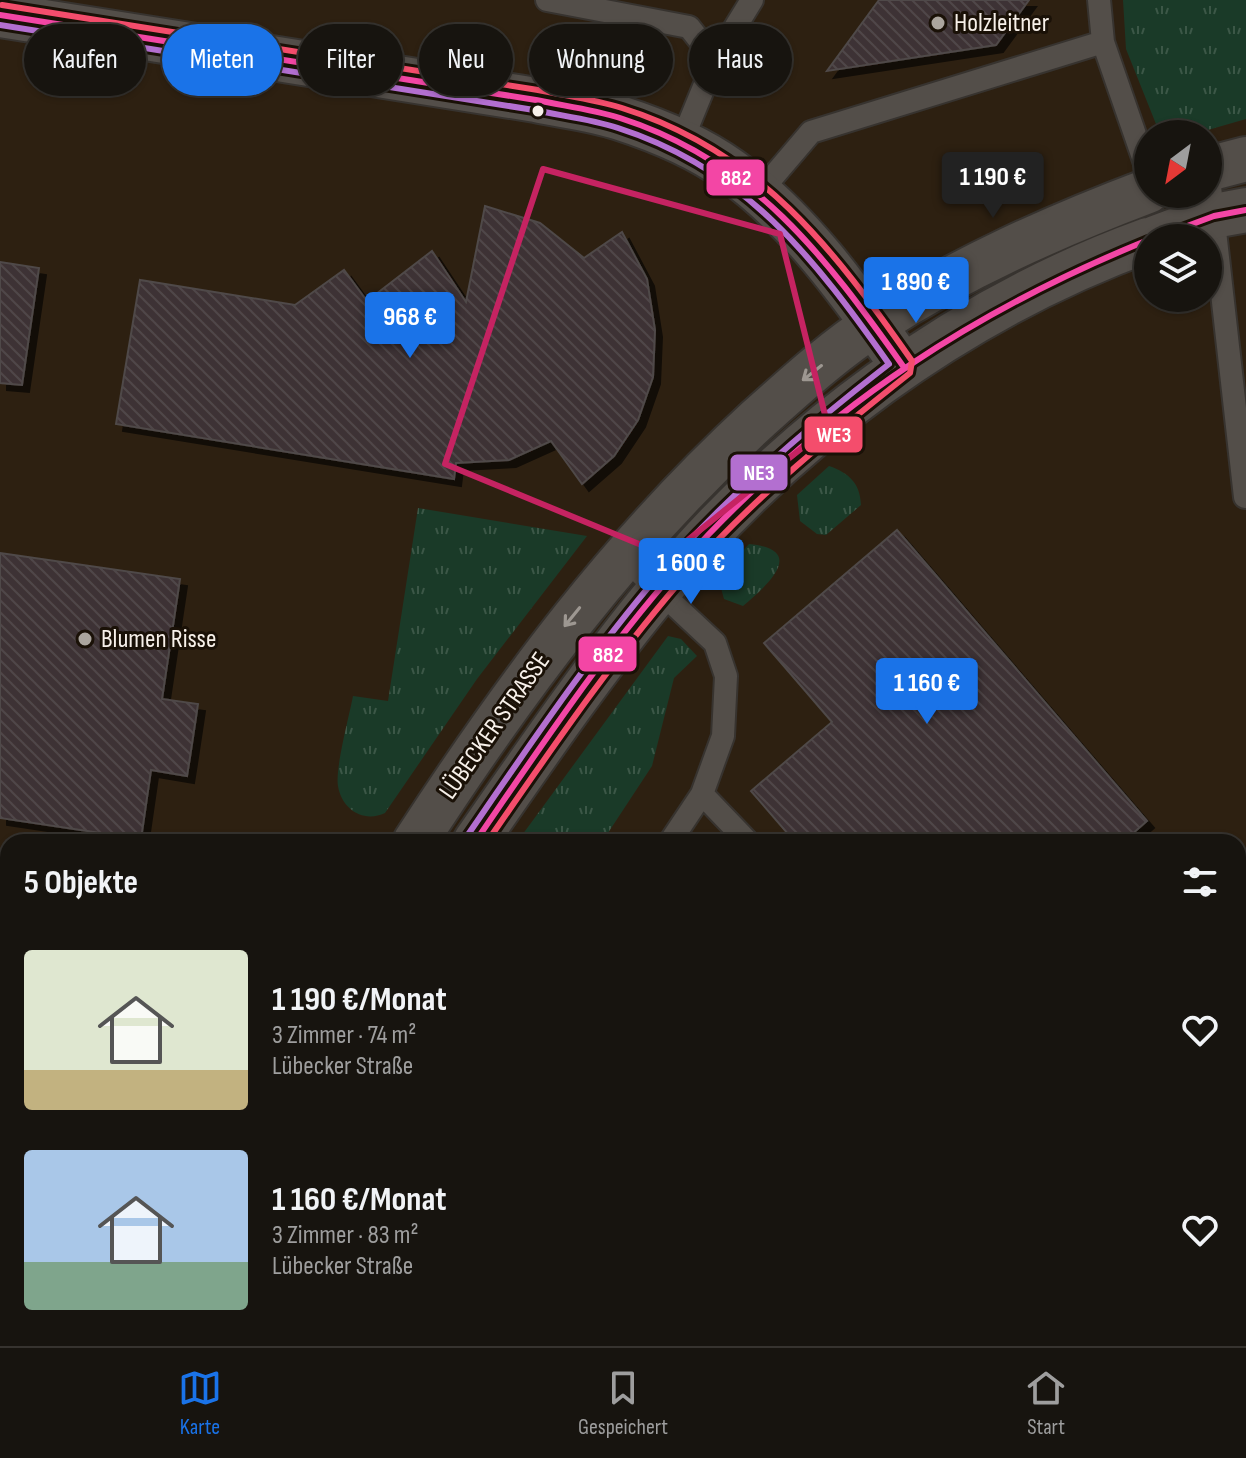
<!DOCTYPE html>
<html lang="de">
<meta charset="utf-8">
<style>
body{margin:0;font-family:"Sofia Sans Condensed",sans-serif;background:#24211d;color:#f1f3f6;height:100vh;display:flex;flex-direction:column;font-size:30px;white-space:nowrap}
*{box-sizing:border-box;margin:0}
p{font-size:26px;color:#9e9e9e}
.icon{flex:none;width:44px;height:44px;fill:none;stroke:currentColor;stroke-width:2;stroke-linecap:round;stroke-linejoin:round}
.map{position:relative;flex:1;overflow:hidden}
.panel{position:absolute;left:0px;top:834px;width:1246px;height:512px;display:flex;flex-direction:column;background:#17140f;border-radius:24px 24px 0 0;box-shadow:0 2px 6px #0004,0 0 0 2px #36332f}
.panel>*{flex:none}
.guide{position:absolute;left:24px;top:24px;width:800px;height:72px;display:flex;gap:16px}
.needle{width:52px;rotate:212deg}
.buttons{position:absolute;left:1134px;top:120px;display:grid;gap:16px}
.buttons a{display:grid;place-items:center;width:88px;height:88px;border-radius:50%;background:#17140f;box-shadow:0 2px 6px #0004,0 0 0 2px #36332f;font-size:40px}
.price{position:absolute;translate:-50% -68px;padding:0 18px;border-radius:8px;background:#1a73e8;color:#fff;font-size:26px;line-height:52px;filter:drop-shadow(0 2px 4px #0008)}
.price::after{content:'';position:absolute;left:50%;top:48px;width:24px;height:18px;margin-left:-12px;background:inherit;clip-path:polygon(0 0,100% 0,50% 100%)}
.price.on{background:#222;color:#fff}
ul{padding:0;list-style:none}
li{display:flex;align-items:center;gap:24px;height:200px;padding:0 24px}
li span{display:grid;place-items:center;flex:none;width:224px;height:160px;border-radius:8px;color:#555}
li>.icon{margin-inline-start:auto}
span .icon{width:96px;height:96px;fill:#fffc;stroke-width:1}
li b{font-size:34px}
h2{display:flex;justify-content:space-between;align-items:center;height:96px;padding:0 24px;font-size:34px}
.chip{padding:0 28px;border-radius:36px;background:#17140f;box-shadow:0 2px 6px #0004,0 0 0 2px #36332f;font-size:28px;line-height:72px}
.chip.on{background:#1a73e8;color:#fff}
.tabs{display:flex;justify-content:space-around;align-items:center;height:112px;border-top:2px solid #36332f;background:#17140f;font-size:22px;color:#9e9e9e}
.tabs a{display:grid;justify-items:center;gap:4px}
.tabs .on{color:#1a73e8}
.map>svg:first-child{display:block}
.built{fill:#2d2011;fill-rule:evenodd}
.grass{fill:url(#grass-tufts)}
.building{fill:url(#building-back-hatch);stroke:#4f4948;stroke-width:2;filter:url(#shadow)}
.lines{fill:none;stroke-linecap:round;stroke-linejoin:round}
.service-casing{stroke:#37332f;stroke-width:26}
.minor-casing{stroke:#37332f;stroke-width:48}
.service{stroke:#534e49;stroke-width:22}
.minor{stroke:#534e49;stroke-width:44}
.bus-1-casing{stroke:#1a1107;stroke-width:12}
.bus-2-casing{stroke:#1a1107;stroke-width:12}
.bus-3-casing{stroke:#1a1107;stroke-width:12}
.bus-1{stroke:#f346a5;stroke-width:6}
.bus-2{stroke:#b36fd0;stroke-width:6}
.bus-3{stroke:#f44d6c;stroke-width:6}
.oneway{stroke:#9d9791}
.marked{fill:none;stroke:#c52362;stroke-width:6;stroke-linejoin:round}
.poi-dot{fill:#aba59e;stroke:#1a1107;stroke-width:3}
.bus-dot{fill:#f7f0e9;stroke:#1a1107;stroke-width:3}
.labels{text-anchor:middle;dominant-baseline:central;stroke-width:6;stroke-linejoin:round;paint-order:stroke}
.poi-label{font-size:26px;fill:#f7f0e9;stroke:#1a1107;text-anchor:start}
.street-label{font-size:26px;fill:#f7f0e9;stroke:#1a1107}
.line-badge{stroke:#1a1107;stroke-width:3}
.badge-label{font-size:22px;text-anchor:middle;font-weight:bold;fill:#fff}
</style>
<div class="map">
<svg width="1246" height="1346" viewBox="0 0 1246 1346">
<defs>
<pattern id="grass-tufts" width="24" height="20" patternUnits="userSpaceOnUse" patternTransform="scale(2)"><rect width="24" height="20" fill="#1a3a28"/><path d="M3 7l-1-3M5 7V3M7 7l1-3M15 17l-1-3M17 17v-4M19 17l1-3" fill="none" stroke="#3c5747"/></pattern>
<pattern id="building-back-hatch" width="6" height="6" patternUnits="userSpaceOnUse" patternTransform="scale(2)"><rect width="6" height="6" fill="#3d3234"/><path d="M-1 5l2 2M0 0l6 6M5-1l2 2" fill="none" stroke="#504648"/></pattern>
<filter id="shadow"><feDropShadow dx="7" dy="7" stdDeviation="0" flood-color="#0009"/></filter>
</defs>
<rect width="100%" height="100%" fill="#1f1a14"/>
<path class="built" d="M 0,0 L 1246,0 L 1246,1346 L 0,1346 ZM 1148,134 L 1208,134 L 1208,194 L 1148,194 ZM 1148,238 L 1208,238 L 1208,298 L 1148,298 ZM 8,842 L 1238,842 L 1238,1338 L 8,1338 Z"/>
<path class="grass" d="M 1123,0 L 1246,0 L 1246,119 L 1194,134 L 1160,134 L 1126,49 Z
M 829,466 C 849,473 860,483 861,505 L 826,535 L 817,534 L 800,521 L 797,495 Z
M 418,508 L 587,536 L 477,679 L 385,813 C 364,823 342,810 338,786 C 335,769 349,717 353,696 L 388,701 Z
M 749,544 C 810,550 764,588 743,606 L 724,599 L 718,577 Z
M 668,636 L 681,639 L 697,656 L 674,678 L 652,766 L 602,842 L 517,842 Z
M 928,1338 L 1000,1338 L 1006,1346 L 933,1346 Z
M 1106,1338 L 1143,1338 L 1140,1346 L 1105,1346 Z"/>
<path class="building" d="M 879,0 L 1029,0 L 996,45 L 827,71 Z
M 485,206 L 540,223 L 584,258 L 622,232 L 647,279 L 655,330 L 653,377 L 638,420 L 614,456 L 582,484 L 551,441 L 509,460 L 456,463 L 454,479 L 116,424 L 140,280 L 295,305 L 344,270 L 367,301 L 432,251 L 466,302 Z
M 0,262 L 39,268 L 22,385 L 0,383 Z
M 897,530 L 1147,821 L 1123,842 L 795,842 L 751,791 L 832,722 L 764,643 Z
M 0,553 L 180,579 L 162,699 L 198,704 L 190,757 L 187,776 L 151,770 L 141,839 L 0,818 Z"/>
<g class="lines">
<defs>
<path id="service" d="M 547,0 L 689,27 L 715,60
M 1099,0 L 1103,42 L 1148,172
M 681,143 L 715,60 L 752,0
M 1208,169 L 1245,497
M 759,193 L 811,132 L 1103,42
M 622,556 L 715,643 L 726,676 L 723,736 L 702,794 L 670,842
M 702,794 L 748,842
M 0,1177 L 8,1178"/>
<path id="minor" d="M 0,15 L 536,100 C 563,106 593,109 620,118 C 657,130 698,147 730,170 C 800,219 854,297 903,366
M 1208,169 L 1246,159
M 1155,238 L 1214,216 L 1246,210
M 415,842 C 517,685 620,546 758,419 C 795,386 834,350 876,323 C 961,268 1053,227 1148,191
M 475,842 C 534,757 592,672 657,593 C 786,436 958,309 1148,240
M 0,1110 L 8,1112
M 1238,1176 L 1246,1170
M 1065,1338 L 1068,1346
M 88,1346 L 93,1338
M 149,1346 L 154,1338"/>
</defs>
<use href="#service" class="service-casing"/>
<use href="#minor" class="minor-casing"/>
<use href="#service" class="service"/>
<use href="#minor" class="minor"/>
<defs>
<path id="bus-1" d="M 0,15 L 536,100 C 564,106 592,109 620,118 C 754,161 824,255 903,366
M 1155,238 L 1214,216 L 1246,210
M 475,842 C 548,736 620,627 709,534 C 837,401 978,309 1148,240"/>
<path id="bus-2" d="M 0,25 L 534,110 C 562,116 591,119 618,128 C 746,169 814,258 889,364 C 814,422 741,484 677,554 C 599,642 533,740 467,836"/>
<path id="bus-3" d="M 2,5 L 538,90 C 566,96 594,99 622,108 C 759,151 833,248 912,361 L 910,373 C 833,434 757,495 692,568 C 616,654 552,748 487,842"/>
</defs>
<use href="#bus-1" class="bus-1-casing"/>
<use href="#bus-2" class="bus-2-casing"/>
<use href="#bus-3" class="bus-3-casing"/>
<use href="#bus-1" class="bus-1"/>
<use href="#bus-2" class="bus-2"/>
<use href="#bus-3" class="bus-3"/>
</g>
<defs><path id="oneway-shaft" d="M-6 0H5M1.5-3L5.5 0L1.5 3" fill="none" stroke-width="1.6" stroke-linecap="round" stroke-linejoin="round" transform="scale(2)"/></defs>
<g class="oneway">
<use href="#oneway-shaft" transform="translate(812 373) rotate(142)"/>
<use href="#oneway-shaft" transform="translate(572 617) rotate(129)"/>
</g>
<path class="marked" d="M 543,169 L 780,234 L 828,427 L 668,556 L 445,464 Z"/>
<g class="poi-dot">
<circle cx="938" cy="23" r="8"/>
<circle cx="85" cy="639" r="8"/>
</g>
<circle class="bus-dot" cx="538" cy="111" r="7"/>
<g class="labels">
<g class="poi-label">
<text x="954" y="23">Holzleitner</text>
<text x="101" y="639">Blumen Risse</text>
</g>
<g class="street-label">
<text transform="translate(495 726) rotate(-55)">LÜBECKER STRASSE</text>
</g>
</g>
<g class="line-badge">
<rect x="705" y="158" width="61" height="39" rx="8" fill="#f346a5"/>
<rect x="803" y="415" width="61" height="39" rx="8" fill="#f44d6c"/>
<rect x="729" y="453" width="60" height="39" rx="8" fill="#b36fd0"/>
<rect x="577" y="635" width="61" height="38" rx="8" fill="#f346a5"/>
</g>
<g class="badge-label">
<text x="736" y="185">882</text>
<text x="834" y="442">WE3</text>
<text x="759" y="480">NE3</text>
<text x="608" y="662">882</text>
</g>
</svg>
<div class="buttons">
<a><svg class="needle" viewBox="-14 -14 28 28"><path d="M0-13l5 13h-10z" fill="#e53935"/><path d="M0 13l5-13h-10z" fill="#9e9e9e"/></svg></a>
<a><svg class="icon" aria-label="layers" viewBox="0 0 24 24"><path d="M12 4l9 5-9 5-9-5zM3 14l9 5 9-5"/></svg></a>
</div>
<b class="price on" style="left:993px;top:220px">1 190 €</b>
<b class="price" style="left:916px;top:325px">1 890 €</b>
<b class="price" style="left:410px;top:360px">968 €</b>
<b class="price" style="left:691px;top:606px">1 600 €</b>
<b class="price" style="left:927px;top:726px">1 160 €</b>
<div class="guide">
<a class="chip">Kaufen</a>
<a class="chip on">Mieten</a>
<a class="chip">Filter</a>
<a class="chip">Neu</a>
<a class="chip">Wohnung</a>
<a class="chip">Haus</a>
</div>
<section class="panel">
<h2>5 Objekte<svg class="icon" aria-label="filters" viewBox="0 0 24 24"><path d="M4 7h16M4 17h16"/><circle cx="9" cy="7" r="2"/><circle cx="15" cy="17" r="2"/></svg></h2>
<ul>
<li><span style="background:linear-gradient(#dfe7d0 75%,#c2b280 0)"><svg class="icon" aria-label="home" viewBox="0 0 24 24"><path d="M3 11l9-7 9 7M6 9v11h12V9"/></svg></span><div><b>1 190 €/Monat</b><p>3 Zimmer · 74 m²</p><p>Lübecker Straße</p></div><svg class="icon" aria-label="heart" viewBox="0 0 24 24"><path d="M12 20l-8-8c-3-5 5-10 8-4 3-6 11-1 8 4z"/></svg></li>
<li><span style="background:linear-gradient(#a9c7e8 70%,#7fa58c 0)"><svg class="icon" aria-label="home" viewBox="0 0 24 24"><path d="M3 11l9-7 9 7M6 9v11h12V9"/></svg></span><div><b>1 160 €/Monat</b><p>3 Zimmer · 83 m²</p><p>Lübecker Straße</p></div><svg class="icon" aria-label="heart" viewBox="0 0 24 24"><path d="M12 20l-8-8c-3-5 5-10 8-4 3-6 11-1 8 4z"/></svg></li>
</ul>
</section>
</div>
<nav class="tabs">
<a class="on"><svg class="icon" aria-label="map" viewBox="0 0 24 24"><path d="M3 6l6-2 6 2 6-2v14l-6 2-6-2-6 2zM9 4v14M15 6v14"/></svg>Karte</a>
<a><svg class="icon" aria-label="saved" viewBox="0 0 24 24"><path d="M7 4h10v16l-5-4-5 4z"/></svg>Gespeichert</a>
<a><svg class="icon" aria-label="home" viewBox="0 0 24 24"><path d="M3 11l9-7 9 7M6 9v11h12V9"/></svg>Start</a>
</nav>
